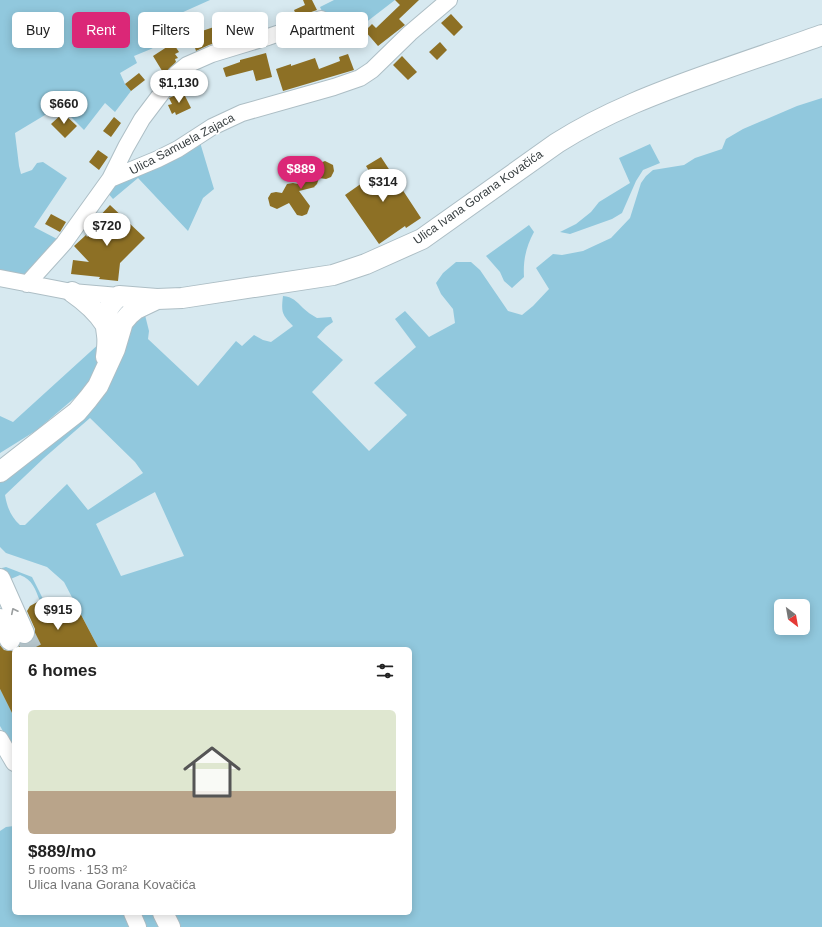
<!DOCTYPE html>
<meta charset="utf-8">
<style>
body{margin:0;font-family:Arial,sans-serif;background:#f6f6f6;color:#222;height:100vh;display:flex;flex-direction:column;font-size:15px;white-space:nowrap}
*{box-sizing:border-box;margin:0}
p{font-size:13px;color:#767676}
.icon{flex:none;width:22px;height:22px;fill:none;stroke:currentColor;stroke-width:2;stroke-linecap:round;stroke-linejoin:round}
.map{position:relative;flex:1;overflow:hidden}
.drawer{position:absolute;left:12px;top:647px;width:400px;height:268px;display:flex;flex-direction:column;background:#fff;border-radius:6px;box-shadow:0 2px 10px #0003}
.drawer>*{flex:none}
.hud{position:absolute;left:12px;top:12px;width:400px;height:36px;display:flex;gap:8px}
.needle{width:26px;rotate:149deg}
.tools{position:absolute;left:774px;top:599px;display:grid;gap:8px}
.tools a{display:grid;place-items:center;width:36px;height:36px;border-radius:6px;background:#fff;box-shadow:0 2px 10px #0003;font-size:20px}
.price{position:absolute;translate:-50% -34px;padding:0 9px;border-radius:14px;background:#fff;color:#222;font-size:13px;line-height:26px;filter:drop-shadow(0 1px 2px #0008)}
.price::after{content:'';position:absolute;left:50%;top:24px;width:12px;height:9px;margin-left:-6px;background:inherit;clip-path:polygon(0 0,100% 0,50% 100%)}
.price.on{background:#db2777;color:#fff}
ul{padding:0;list-style:none}
li{display:grid;align-content:center;gap:8px;height:212px;padding:0 16px}
li+li{border-top:1px solid #e0e0e0}
li span{display:grid;place-items:center;height:124px;border-radius:6px;color:#555}
li>.icon{margin-inline-start:auto}
span .icon{width:72px;height:72px;fill:#fffc;stroke-width:1}
li b{font-size:17px}
h2{display:flex;justify-content:space-between;align-items:center;height:48px;padding:0 16px;font-size:17px}
.tag{padding:0 14px;border-radius:6px;background:#fff;box-shadow:0 2px 10px #0003;font-size:14px;line-height:36px}
.tag.on{background:#db2777;color:#fff}
.map>svg:first-child{display:block}
.green{fill:#91c8dd;fill-rule:evenodd}
.building{fill:#8d7025}
.lines{fill:none;stroke-linecap:round;stroke-linejoin:round}
.major-tunnel{stroke:#b7c7cd;stroke-width:20;stroke-dasharray:20 10;stroke-linecap:butt}
.minor-casing{stroke:#adbec5;stroke-width:18}
.major-casing{stroke:#adbec5;stroke-width:22}
.minor{stroke:#fff;stroke-width:16}
.major{stroke:#fff;stroke-width:20}
.oneway{stroke:#9a9e9f}
.labels{text-anchor:middle;dominant-baseline:central;stroke-width:4;stroke-linejoin:round;paint-order:stroke}
.street-label{font-size:12px;fill:#363d3f;stroke:#fff}
</style>
<div class="map">
<svg width="822" height="927" viewBox="0 0 822 927">
<rect width="100%" height="100%" fill="#d7e9f0"/>
<path class="green" d="M 0,0 L 210,0 L 181,13 L 186,30 L 151,49 L 134,56 L 137,63 L 120,73 L 125,84 L 131,91 L 115,112 L 105,103 L 84,130 L 60,106 L 15,133 L 19,166 L 21,174 L 32,170 L 37,163 L 43,162 L 67,178 L 34,227 L 59,240 L 24,276 L 0,272 Z
M 334,0 L 395,0 L 347,37 L 337,42 L 320,7 Z
M 822,98 L 822,927 L 177,927 L 170,913 L 410,913 L 410,649 L 99,649 L 64,582 L 47,567 L 6,553 L 0,547 L 0,480 L 71,421 L 124,336 L 144,311 L 149,331 L 148,339 L 198,386 L 236,341 L 242,346 L 254,335 L 263,340 L 271,342 L 293,326 C 282,314 281,313 283,296 C 293,297 296,301 303,308 C 307,312 312,315 317,318 L 331,317 L 333,322 L 326,327 L 317,337 L 343,360 L 312,392 L 369,451 L 407,415 L 374,383 L 416,347 L 395,319 L 405,311 L 429,337 L 455,323 L 453,309 L 441,294 L 436,283 L 443,273 L 456,262 L 471,262 L 480,270 L 508,311 L 522,315 L 533,306 L 549,289 L 536,268 L 553,254 L 562,255 L 583,251 L 611,238 L 630,218 L 641,183 L 646,176 L 653,170 L 684,165 L 695,158 L 722,149 L 726,139 L 743,129 L 797,106 ZM 90,418 L 135,462 L 143,473 L 88,510 L 67,484 L 25,525 L 20,525 C 11,517 7,507 5,495 L 44,458 ZM 155,492 L 184,556 L 121,576 L 96,524 ZM 781,606 L 803,606 L 803,628 L 781,628 Z
M 199,139 L 214,189 L 203,198 L 188,231 L 138,178 L 113,199 L 106,191 L 117,182 Z
M 650,144 L 660,163 L 643,170 L 636,181 L 622,213 L 612,219 L 570,234 L 560,232 L 576,224 L 591,212 L 599,202 L 630,183 L 619,158 Z
M 529,225 L 534,232 C 526,247 523,260 524,277 L 512,288 L 504,281 L 500,272 L 486,256 Z
M 101,342 L 103,348 L 92,381 L 78,395 L 37,430 L 0,453 L 0,416 L 13,422 Z
M 6,567 L 32,577 L 43,599 L 40,601 C 35,589 33,580 20,575 L 6,581 L 2,572 L 2,568 Z
M 0,689 L 14,717 L 14,750 L 0,726 Z
M 14,826 L 14,913 L 124,913 L 130,927 L 0,927 L 0,831 L 6,827 Z
M 138,913 L 156,913 L 162,927 L 143,927 Z"/>
<path class="building" d="M 303,0 L 312,0 L 317,10 L 297,17 L 294,10 L 305,5 Z
M 395,0 L 419,0 L 399,19 L 405,25 L 378,46 L 365,31 L 372,24 L 376,28 L 400,5 Z
M 451,14 L 463,27 L 454,36 L 441,23 Z
M 266,18 L 268,27 L 252,32 L 250,22 Z
M 226,23 L 231,38 L 209,45 L 196,51 L 189,29 L 201,25 L 202,31 Z
M 440,42 L 447,50 L 437,60 L 429,52 Z
M 173,43 L 179,52 L 175,54 L 178,58 L 175,59 L 176,62 L 164,74 L 153,56 Z
M 266,53 L 272,77 L 256,81 L 253,70 L 226,77 L 223,68 L 240,62 L 240,60 Z
M 348,54 L 354,70 L 283,91 L 276,69 L 291,64 L 291,66 L 315,58 L 319,69 L 340,61 L 339,57 Z
M 402,56 L 417,72 L 408,80 L 393,65 Z
M 139,73 L 145,80 L 131,91 L 125,84 Z
M 183,92 L 191,108 L 176,115 L 175,112 L 172,114 L 168,105 L 172,104 L 169,98 Z
M 63,113 L 77,126 L 65,138 L 51,124 Z
M 114,117 L 121,123 L 111,137 L 103,131 Z
M 98,150 L 108,157 L 99,170 L 89,162 Z
M 381,157 L 421,218 L 406,228 L 405,226 L 379,244 L 345,195 L 372,176 L 366,166 Z
M 325,161 L 333,165 L 334,171 L 331,177 L 326,179 L 319,178 L 317,184 L 314,187 L 315,187 L 299,191 L 310,206 L 307,214 L 302,216 L 297,215 L 289,203 L 277,209 L 270,206 L 268,198 L 271,193 L 276,192 L 282,193 L 287,184 L 293,183 L 298,184 L 304,173 L 309,171 L 315,172 L 320,163 Z
M 110,205 L 145,238 L 120,263 L 118,281 L 99,279 L 100,277 L 71,274 L 73,260 L 89,262 L 74,246 L 86,235 L 87,237 L 101,222 L 97,219 Z
M 51,214 L 66,222 L 60,232 L 45,224 Z
M 43,599 L 55,621 L 78,609 L 99,649 L 17,649 L 21,644 L 28,644 L 33,639 L 35,634 L 35,629 L 27,611 L 30,606 Z
M 0,645 L 4,650 L 9,651 L 14,651 L 14,717 L 0,689 Z"/>
<g class="lines">
<path class="major-tunnel" d="M 24,633 L 32,649"/>
<defs>
<path id="minor" d="M 110,179 L 158,159 L 178,149 L 212,127 L 242,113 L 334,87 L 360,78 L 372,70 L 410,33 L 449,0
M 0,278 L 72,292 L 119,296
M 27,284 L 64,243 L 110,179 L 126,147 L 142,119 L 176,74 L 187,65 L 212,54 L 268,37 L 321,19
M 0,739 L 14,763
M 132,913 L 138,927"/>
<path id="major" d="M 72,292 C 85,301 96,310 105,324
M 119,296 L 157,299 L 182,298 L 333,275 L 366,264 L 422,239 L 557,143 C 606,112 659,92 713,73 C 749,60 786,48 822,35
M 106,357 C 107,350 108,342 107,335 C 104,316 104,310 119,296
M 0,472 L 77,412 L 88,399 L 98,386 L 115,349 L 123,322 L 129,315 L 136,309 L 157,299
M 0,579 L 24,633
M 0,619 L 10,640
M 163,913 L 170,927"/>
</defs>
<use href="#minor" class="minor-casing"/>
<use href="#major" class="major-casing"/>
<use href="#minor" class="minor"/>
<use href="#major" class="major"/>
</g>
<defs><path id="oneway-chevron" d="M-2-3.5L2.5 0L-2 3.5" fill="none" stroke-width="1.6" stroke-linecap="round" stroke-linejoin="round"/></defs>
<use class="oneway" href="#oneway-chevron" transform="translate(14 611) rotate(-116)"/>
<g class="labels">
<g class="street-label">
<text transform="translate(182 144) rotate(-28)">Ulica Samuela Zajaca</text>
<text transform="translate(478 197) rotate(-35)">Ulica Ivana Gorana Kovačića</text>
</g>
</g>
</svg>
<div class="tools">
<a><svg class="needle" viewBox="-14 -14 28 28"><path d="M0-13l5 13h-10z" fill="#e53935"/><path d="M0 13l5-13h-10z" fill="#767676"/></svg></a>
</div>
<b class="price" style="left:179px;top:104px">$1,130</b>
<b class="price" style="left:64px;top:125px">$660</b>
<b class="price on" style="left:301px;top:190px">$889</b>
<b class="price" style="left:383px;top:203px">$314</b>
<b class="price" style="left:107px;top:247px">$720</b>
<b class="price" style="left:58px;top:631px">$915</b>
<div class="hud">
<a class="tag">Buy</a>
<a class="tag on">Rent</a>
<a class="tag">Filters</a>
<a class="tag">New</a>
<a class="tag">Apartment</a>
</div>
<section class="drawer">
<h2>6 homes<svg class="icon" aria-label="filters" viewBox="0 0 24 24"><path d="M4 7h16M4 17h16"/><circle cx="9" cy="7" r="2"/><circle cx="15" cy="17" r="2"/></svg></h2>
<ul>
<li><span style="background:linear-gradient(#dfe7d0 65%,#b9a48a 0)"><svg class="icon" aria-label="home" viewBox="0 0 24 24"><path d="M3 11l9-7 9 7M6 9v11h12V9"/></svg></span><div><b>$889/mo</b><p>5 rooms · 153 m²</p><p>Ulica Ivana Gorana Kovačića</p></div></li>
</ul>
</section>
</div>
